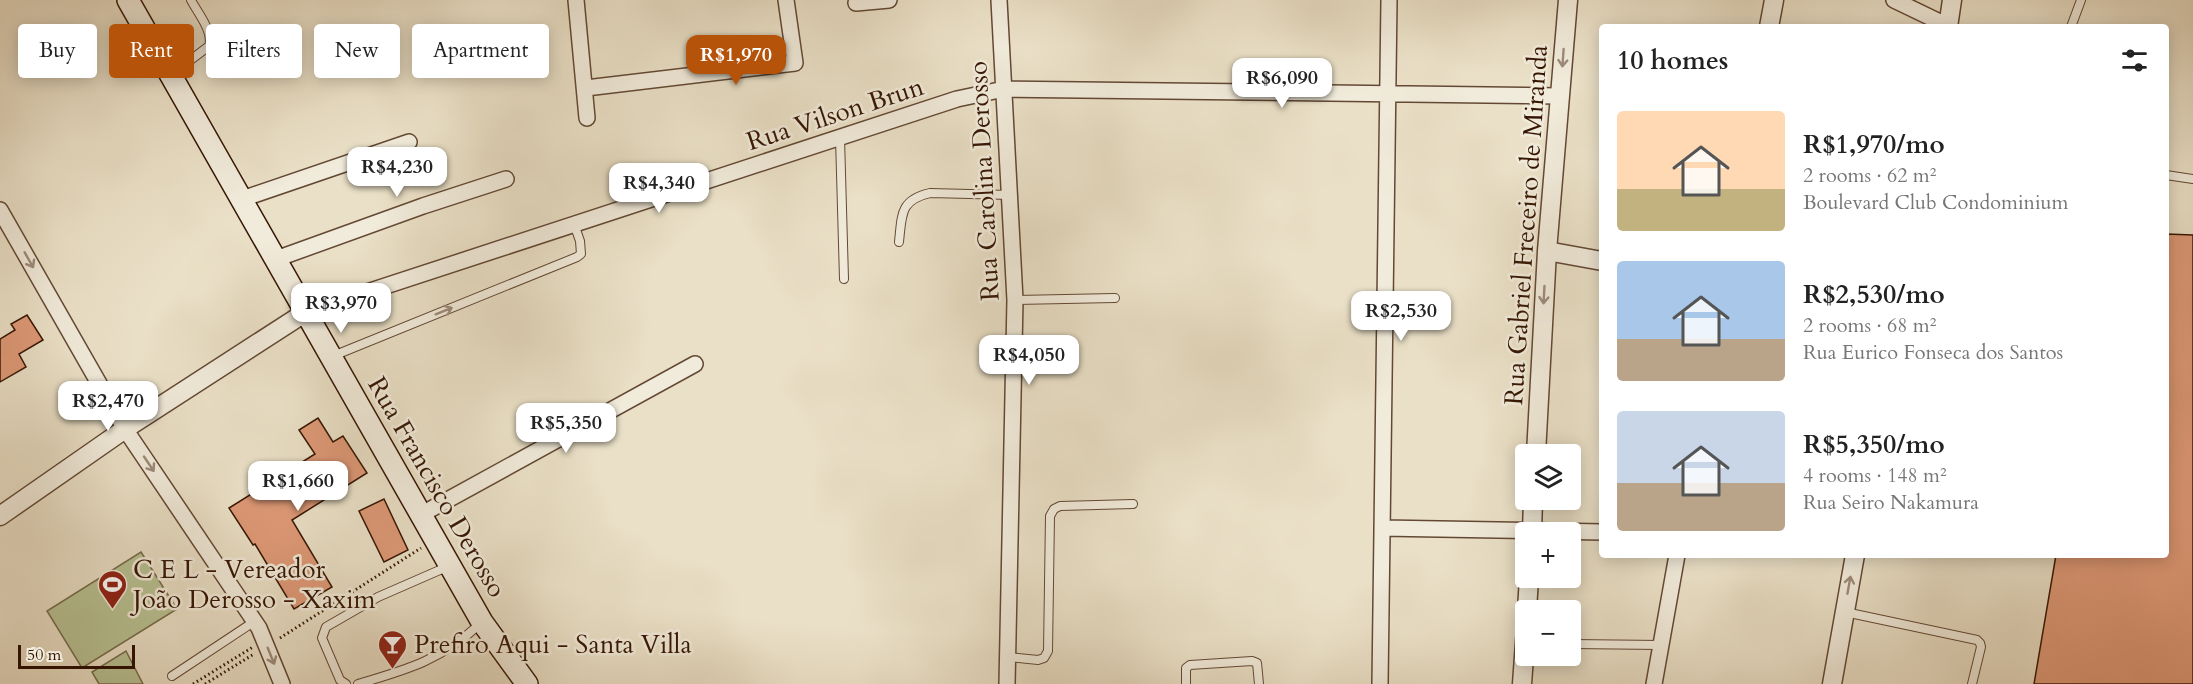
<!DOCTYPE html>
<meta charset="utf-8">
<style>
body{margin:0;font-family:Cardo,serif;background:#f6f6f6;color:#222;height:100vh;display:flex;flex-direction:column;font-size:22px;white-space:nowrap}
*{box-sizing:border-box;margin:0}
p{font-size:20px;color:#767676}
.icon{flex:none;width:33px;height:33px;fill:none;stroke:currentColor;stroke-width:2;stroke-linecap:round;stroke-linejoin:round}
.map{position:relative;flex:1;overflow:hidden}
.details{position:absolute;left:1599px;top:24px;width:570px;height:534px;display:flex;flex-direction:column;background:#fff;border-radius:6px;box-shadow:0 3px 15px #0003}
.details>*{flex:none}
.banner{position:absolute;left:18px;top:24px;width:570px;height:54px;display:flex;gap:12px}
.controls{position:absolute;left:1515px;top:444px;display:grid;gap:12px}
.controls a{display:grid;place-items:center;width:66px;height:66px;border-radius:6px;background:#fff;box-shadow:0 3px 15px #0003;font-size:30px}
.scale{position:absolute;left:18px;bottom:15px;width:117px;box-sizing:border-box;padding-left:6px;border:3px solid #361603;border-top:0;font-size:16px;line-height:21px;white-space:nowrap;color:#361603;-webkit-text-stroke:4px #f1ebdb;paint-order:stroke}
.price{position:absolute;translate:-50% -51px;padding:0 14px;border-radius:12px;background:#fff;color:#222;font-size:20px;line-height:39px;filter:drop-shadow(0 2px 3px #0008)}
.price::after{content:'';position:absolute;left:50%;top:36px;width:18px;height:14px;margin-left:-9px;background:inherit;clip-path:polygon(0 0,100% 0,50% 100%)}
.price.on{background:#b45309;color:#fff}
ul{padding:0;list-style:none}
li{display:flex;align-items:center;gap:18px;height:150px;padding:0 18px}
li span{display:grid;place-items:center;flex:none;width:168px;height:120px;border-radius:6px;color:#555}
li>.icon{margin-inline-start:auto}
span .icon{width:72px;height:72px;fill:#fffc;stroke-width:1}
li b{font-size:26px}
h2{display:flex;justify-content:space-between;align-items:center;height:72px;padding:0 18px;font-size:26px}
.pill{padding:0 21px;border-radius:6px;background:#fff;box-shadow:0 3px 15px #0003;font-size:21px;line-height:54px}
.pill.on{background:#b45309;color:#fff}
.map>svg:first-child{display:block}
.pitch{fill:#b8c294;stroke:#776c4c;stroke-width:1.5}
.building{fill:#de9977;stroke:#361603;stroke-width:1.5}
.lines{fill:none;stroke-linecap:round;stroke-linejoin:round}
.service-casing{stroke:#634834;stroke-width:10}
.minor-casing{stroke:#634834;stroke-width:18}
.tertiary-casing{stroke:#634834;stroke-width:21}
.secondary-casing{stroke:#361603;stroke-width:24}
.path{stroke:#361603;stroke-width:3;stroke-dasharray:1.5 3;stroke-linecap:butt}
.service{stroke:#f1ebdb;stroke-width:8}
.minor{stroke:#f1ebdb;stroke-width:15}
.tertiary{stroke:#f1ebdb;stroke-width:18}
.secondary{stroke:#f1ebdb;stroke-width:21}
.oneway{stroke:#9d8b7a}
.labels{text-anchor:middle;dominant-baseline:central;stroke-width:5;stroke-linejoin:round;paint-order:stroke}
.street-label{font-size:26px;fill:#361603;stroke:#f1ebdb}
.poi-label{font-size:26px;fill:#361603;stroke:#f1ebdb;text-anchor:start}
</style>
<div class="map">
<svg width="2193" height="684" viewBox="0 0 2193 684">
<rect width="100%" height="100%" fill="#eae0c7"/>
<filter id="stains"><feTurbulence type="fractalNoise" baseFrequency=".00333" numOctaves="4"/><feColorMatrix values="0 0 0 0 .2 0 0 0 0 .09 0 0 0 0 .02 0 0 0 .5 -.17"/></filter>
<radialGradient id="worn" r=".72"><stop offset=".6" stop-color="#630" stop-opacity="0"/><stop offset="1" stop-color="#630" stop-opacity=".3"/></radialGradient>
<path class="pitch" d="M 141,552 L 177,609 L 82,668 L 47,611 Z
M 126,651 L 143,684 L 99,684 L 92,672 Z"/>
<path class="building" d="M 2166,234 L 2193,235 L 2193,684 L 2034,684 L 2056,555 L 2166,555 Z
M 27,315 L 43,340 L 19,354 L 26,367 L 0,382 L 0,339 L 15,330 L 11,324 Z
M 318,418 L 333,442 L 343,436 L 367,473 L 292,520 L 332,587 L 294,609 L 255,544 L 253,545 L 229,508 L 315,454 L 299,430 Z
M 384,499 L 408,550 L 384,562 L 359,511 Z"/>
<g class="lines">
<defs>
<path id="service" d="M 2071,27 L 2081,0
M 172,74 L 209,46 C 214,32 197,12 191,0
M 840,138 L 844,279
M 2166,175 L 2193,179
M 899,242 C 902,214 900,200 930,193 L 1010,195
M 1015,300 L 1115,298
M 333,356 L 577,257 L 581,254 L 580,241 L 574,224
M 1845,612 L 1977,640 L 1980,643 L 1981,647 L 1972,684
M 1570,644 L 1661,645
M 1008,657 L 1038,660 L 1044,658 L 1048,651 L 1050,516 L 1054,509 L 1060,506 L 1133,504
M 172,676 L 255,621
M 346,684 L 340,680 L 322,638 L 326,627 L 378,597 L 449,566
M 358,684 C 409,669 441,660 481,623
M 1186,684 L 1186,668 L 1190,665 L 1252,661 L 1257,663 L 1259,684"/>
<path id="minor" d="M 576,0 L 587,118
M 999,0 L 1015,300 L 1007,684
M 1894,0 L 1948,26
M 856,3 L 889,0
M 586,88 L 795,63 L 786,0
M 242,199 L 409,142
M 0,210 L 125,429 L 259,628 L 282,684
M 276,259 L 423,206 L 506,179
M 306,312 L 957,99 L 1004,89 L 1560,96
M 422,514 L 695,364
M 1382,528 L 1602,532
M 1380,684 L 1389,0
M 1654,684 L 1677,555"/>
<path id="tertiary" d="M 1769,27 L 1774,0
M 1948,27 L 1952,0
M 1547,251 L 1602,261
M 1536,454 L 1547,251 L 1568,0
M 0,516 L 125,429 L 306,312
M 1532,532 L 1533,500
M 1527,610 L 1529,578
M 1522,684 L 1526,629
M 1832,684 L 1855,555"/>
<path id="secondary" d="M 128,0 L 482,622 L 527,684"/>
</defs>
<use href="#service" class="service-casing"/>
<use href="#minor" class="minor-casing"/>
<use href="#tertiary" class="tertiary-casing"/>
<use href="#secondary" class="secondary-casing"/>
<path class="path" d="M 280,638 L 421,548
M 193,684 L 253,647
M 205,684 L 254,654"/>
<use href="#service" class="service"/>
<use href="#minor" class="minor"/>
<use href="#tertiary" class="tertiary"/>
<use href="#secondary" class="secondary"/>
</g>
<defs><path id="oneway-shaft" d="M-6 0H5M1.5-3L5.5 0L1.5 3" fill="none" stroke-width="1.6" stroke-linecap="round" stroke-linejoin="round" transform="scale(1.5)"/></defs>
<g class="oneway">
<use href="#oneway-shaft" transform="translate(1563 58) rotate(94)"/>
<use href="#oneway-shaft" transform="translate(29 260) rotate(60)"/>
<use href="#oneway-shaft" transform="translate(1544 295) rotate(93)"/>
<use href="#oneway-shaft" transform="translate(444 311) rotate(-22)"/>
<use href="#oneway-shaft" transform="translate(149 464) rotate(56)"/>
<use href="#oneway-shaft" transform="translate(1849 585) rotate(-80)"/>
<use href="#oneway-shaft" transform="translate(271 656) rotate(68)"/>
</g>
<defs>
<symbol id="stadium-pin" viewBox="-11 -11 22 30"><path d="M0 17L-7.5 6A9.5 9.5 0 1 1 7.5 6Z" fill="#8f2418" stroke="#f1ebdb"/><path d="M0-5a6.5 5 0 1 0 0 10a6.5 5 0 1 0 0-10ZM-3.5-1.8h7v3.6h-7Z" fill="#fff"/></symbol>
<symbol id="bar-pin" viewBox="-11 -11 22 30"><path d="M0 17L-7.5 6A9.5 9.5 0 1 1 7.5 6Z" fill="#8f2418" stroke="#f1ebdb"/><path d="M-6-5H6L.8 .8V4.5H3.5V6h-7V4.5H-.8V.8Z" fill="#fff"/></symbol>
</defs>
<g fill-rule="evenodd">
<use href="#stadium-pin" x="96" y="568" width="33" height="45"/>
<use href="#bar-pin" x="376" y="628" width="33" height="45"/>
</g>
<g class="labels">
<g class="street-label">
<text transform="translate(835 114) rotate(-18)">Rua Vilson Brun</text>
<text transform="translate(984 181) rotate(-93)">Rua Carolina Derosso</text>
<text transform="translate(1526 225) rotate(-86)">Rua Gabriel Freceiro de Miranda</text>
<text transform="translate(437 487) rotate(60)">Rua Francisco Derosso</text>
</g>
<g class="poi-label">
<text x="133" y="569">C E L - Vereador<tspan x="133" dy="30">João Derosso - Xaxim</tspan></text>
<text x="414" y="644">Prefiro Aqui - Santa Villa</text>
</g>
</g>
<rect width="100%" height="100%" filter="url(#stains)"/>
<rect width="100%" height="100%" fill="url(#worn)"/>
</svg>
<div class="controls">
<a><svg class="icon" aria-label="layers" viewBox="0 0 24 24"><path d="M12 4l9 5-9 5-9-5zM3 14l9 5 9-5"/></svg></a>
<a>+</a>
<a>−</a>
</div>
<div class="scale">50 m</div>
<b class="price on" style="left:736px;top:86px">R$1,970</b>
<b class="price" style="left:1282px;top:109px">R$6,090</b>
<b class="price" style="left:397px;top:198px">R$4,230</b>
<b class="price" style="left:659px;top:214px">R$4,340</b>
<b class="price" style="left:341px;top:334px">R$3,970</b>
<b class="price" style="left:1401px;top:342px">R$2,530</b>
<b class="price" style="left:1029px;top:386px">R$4,050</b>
<b class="price" style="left:108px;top:432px">R$2,470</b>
<b class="price" style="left:566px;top:454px">R$5,350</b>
<b class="price" style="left:298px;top:512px">R$1,660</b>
<div class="banner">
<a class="pill">Buy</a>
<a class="pill on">Rent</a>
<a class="pill">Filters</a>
<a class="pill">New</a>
<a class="pill">Apartment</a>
</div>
<section class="details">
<h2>10 homes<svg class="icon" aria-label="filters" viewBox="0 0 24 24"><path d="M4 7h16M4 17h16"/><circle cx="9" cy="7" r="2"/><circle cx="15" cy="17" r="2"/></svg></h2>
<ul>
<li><span style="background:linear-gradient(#ffd9b3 65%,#c2b280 0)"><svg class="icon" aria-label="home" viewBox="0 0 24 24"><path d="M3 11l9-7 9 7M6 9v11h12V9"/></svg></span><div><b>R$1,970/mo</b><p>2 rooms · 62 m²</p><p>Boulevard Club Condominium</p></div></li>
<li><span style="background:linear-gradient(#a9c7e8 65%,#b9a48a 0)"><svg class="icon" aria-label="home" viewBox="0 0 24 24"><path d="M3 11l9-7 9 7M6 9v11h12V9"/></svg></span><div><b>R$2,530/mo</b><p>2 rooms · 68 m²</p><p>Rua Eurico Fonseca dos Santos</p></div></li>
<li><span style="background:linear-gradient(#c9d6e8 60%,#b9a48a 0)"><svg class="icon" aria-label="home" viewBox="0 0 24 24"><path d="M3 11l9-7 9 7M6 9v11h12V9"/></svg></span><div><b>R$5,350/mo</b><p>4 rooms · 148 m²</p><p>Rua Seiro Nakamura</p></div></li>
</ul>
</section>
</div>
